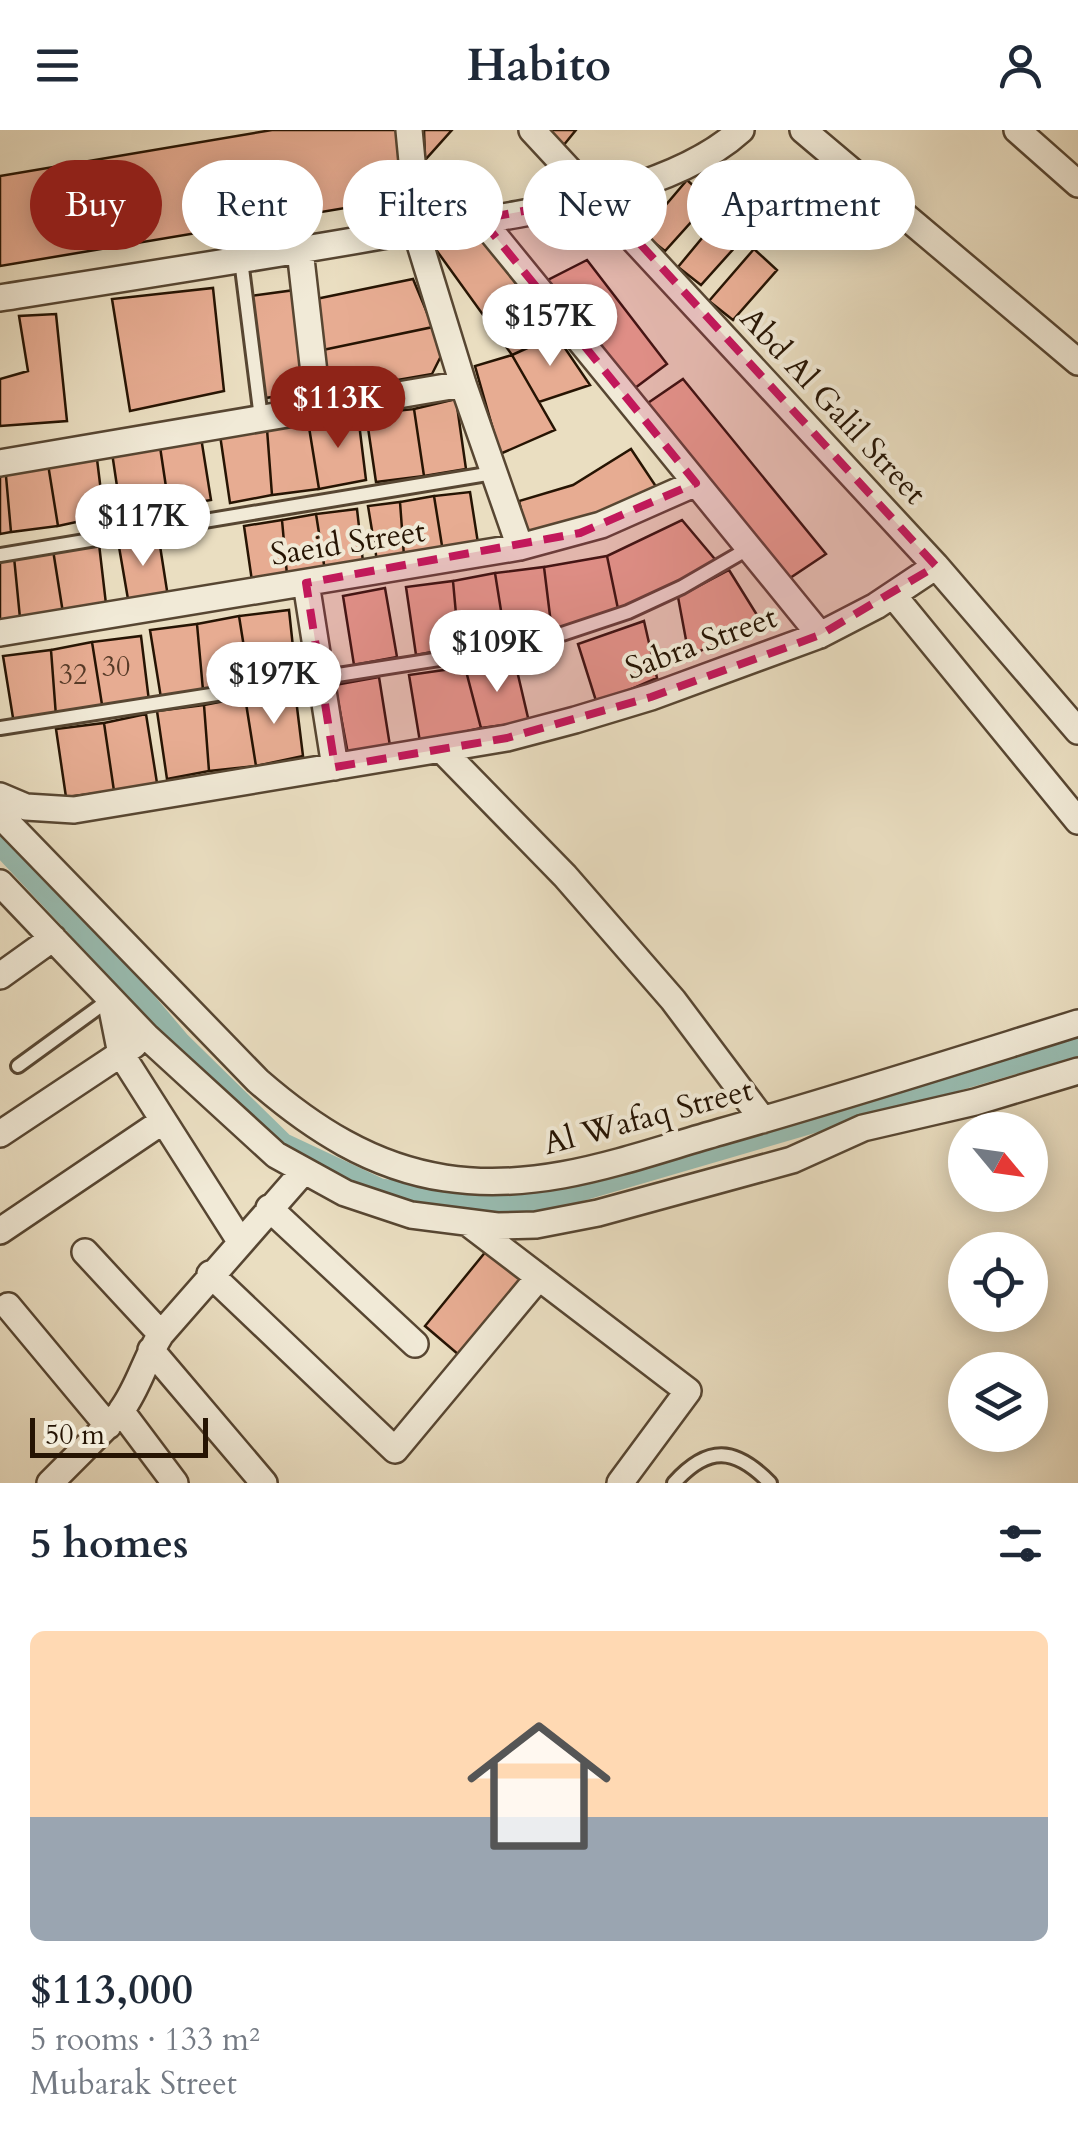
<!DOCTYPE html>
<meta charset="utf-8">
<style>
body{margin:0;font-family:Cardo,serif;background:#f2f2f3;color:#1f2937;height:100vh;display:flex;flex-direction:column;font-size:38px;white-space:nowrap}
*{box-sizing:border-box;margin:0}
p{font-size:32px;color:#747a83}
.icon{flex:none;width:55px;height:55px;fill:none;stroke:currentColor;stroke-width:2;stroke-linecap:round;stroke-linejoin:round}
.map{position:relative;height:1353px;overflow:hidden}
.sheet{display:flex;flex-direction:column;background:#fff;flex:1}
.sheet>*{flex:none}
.top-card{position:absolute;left:30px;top:30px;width:1020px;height:90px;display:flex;gap:20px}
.needle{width:65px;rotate:119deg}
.controls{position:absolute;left:948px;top:982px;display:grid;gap:20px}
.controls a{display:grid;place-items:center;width:100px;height:100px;border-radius:50%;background:#fff;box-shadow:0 5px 25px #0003;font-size:50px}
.scale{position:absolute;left:30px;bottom:25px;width:178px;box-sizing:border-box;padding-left:10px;border:5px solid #261403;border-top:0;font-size:28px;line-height:35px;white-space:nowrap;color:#261403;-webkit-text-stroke:8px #f1ead7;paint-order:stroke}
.price{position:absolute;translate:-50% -85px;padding:0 22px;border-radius:35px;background:#fff;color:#222;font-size:32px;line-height:65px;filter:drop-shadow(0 2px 5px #0008)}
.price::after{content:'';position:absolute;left:50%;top:60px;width:30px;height:22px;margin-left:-15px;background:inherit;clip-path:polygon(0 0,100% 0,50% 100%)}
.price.on{background:#8f2418;color:#fff}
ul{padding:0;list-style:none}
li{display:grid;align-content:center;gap:20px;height:530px;padding:0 30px}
li span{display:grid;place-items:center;height:310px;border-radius:15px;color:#555}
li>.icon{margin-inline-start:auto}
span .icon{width:180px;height:180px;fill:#fffc;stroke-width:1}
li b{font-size:42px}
h2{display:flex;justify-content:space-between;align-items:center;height:120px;padding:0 30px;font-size:42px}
.pill{padding:0 35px;border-radius:45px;background:#fff;box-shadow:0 5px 25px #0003;font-size:35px;line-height:90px}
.pill.on{background:#8f2418;color:#fff}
header{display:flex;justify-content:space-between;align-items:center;height:130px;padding:0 30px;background:#fff;font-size:45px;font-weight:800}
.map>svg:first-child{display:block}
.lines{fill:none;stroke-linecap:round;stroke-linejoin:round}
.canal{stroke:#98bcb1;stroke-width:25}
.building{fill:#e7ac92;stroke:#261403;stroke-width:2.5}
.lane-casing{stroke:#574632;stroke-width:18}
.street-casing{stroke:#574632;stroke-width:30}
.lane{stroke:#f1ead7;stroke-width:12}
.street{stroke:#f1ead7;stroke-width:25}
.marked{fill:#c2185b;fill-opacity:0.2;stroke:#c2185b;stroke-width:8;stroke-dasharray:20 12;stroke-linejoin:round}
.labels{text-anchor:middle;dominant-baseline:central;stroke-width:8;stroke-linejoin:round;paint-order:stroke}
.number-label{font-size:28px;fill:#563a27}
.street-label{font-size:32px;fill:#261403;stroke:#f1ead7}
</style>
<header><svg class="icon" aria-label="menu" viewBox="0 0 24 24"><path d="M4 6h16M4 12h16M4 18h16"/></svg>Habito<svg class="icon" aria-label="person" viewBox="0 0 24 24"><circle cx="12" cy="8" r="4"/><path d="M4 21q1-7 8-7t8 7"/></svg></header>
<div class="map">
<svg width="1078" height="1353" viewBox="0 0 1078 1353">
<rect width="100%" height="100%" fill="#eadec1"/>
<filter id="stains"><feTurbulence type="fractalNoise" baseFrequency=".002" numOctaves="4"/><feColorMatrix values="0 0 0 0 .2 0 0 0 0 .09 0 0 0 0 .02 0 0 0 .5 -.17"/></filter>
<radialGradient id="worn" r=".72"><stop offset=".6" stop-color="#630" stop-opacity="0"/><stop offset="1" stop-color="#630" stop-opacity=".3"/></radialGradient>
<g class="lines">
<path class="canal" d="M 0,712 L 77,794 L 179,914 L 282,1015 L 380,1061 L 511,1079 L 1078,913"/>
</g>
<path class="building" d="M 272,0 L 400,0 L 405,68 L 0,136 L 0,46 Z
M 424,0 L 452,0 L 425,30 Z
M 546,0 L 576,0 L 563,16 Z
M 687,50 L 710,71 L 665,121 L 642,103 Z
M 722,84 L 746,105 L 701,155 L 678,137 Z
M 477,103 L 556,205 L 512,225 L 429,110 Z
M 754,119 L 777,140 L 733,190 L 709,171 Z
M 587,130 L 667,234 L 631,261 L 544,152 Z
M 413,149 L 433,197 L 318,221 L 311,170 Z
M 213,158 L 224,261 L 130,281 L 112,169 Z
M 295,160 L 309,262 L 265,268 L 251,166 Z
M 56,184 L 67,291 L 0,296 L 0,249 L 28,241 L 19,186 Z
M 433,197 L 444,220 L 432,244 L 323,263 L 318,221 Z
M 556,205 L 590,255 L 539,272 L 512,225 Z
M 512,225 L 555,300 L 500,324 L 475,236 Z
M 683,249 L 826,424 L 784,452 L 642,277 Z
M 456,269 L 466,339 L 424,346 L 414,279 Z
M 414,279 L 424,346 L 376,352 L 366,284 Z
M 358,285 L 366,350 L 319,359 L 308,291 Z
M 308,291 L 319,359 L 272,365 L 267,299 Z
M 267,299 L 272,365 L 230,373 L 220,305 Z
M 200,301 L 211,370 L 169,377 L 159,310 Z
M 159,310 L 169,377 L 121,383 L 111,316 Z
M 631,319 L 659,361 L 597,390 L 527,405 L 519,371 L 573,355 Z
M 96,321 L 104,386 L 58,396 L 47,328 Z
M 47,328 L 58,396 L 11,402 L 5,335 Z
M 5,335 L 11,402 L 0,404 L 0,336 Z
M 470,362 L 478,413 L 443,422 L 434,366 Z
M 434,366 L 443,422 L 404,426 L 400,372 Z
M 400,372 L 404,426 L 377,431 L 368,376 Z
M 357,379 L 363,432 L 325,441 L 316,384 Z
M 316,384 L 325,441 L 287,445 L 282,390 Z
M 282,390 L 287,445 L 252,451 L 244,396 Z
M 682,390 L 719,434 L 618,479 L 607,426 Z
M 158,403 L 168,467 L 129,475 L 118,411 Z
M 99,414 L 106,474 L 63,483 L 53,420 Z
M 53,420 L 63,483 L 20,488 L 14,427 Z
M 607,426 L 618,479 L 552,502 L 544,437 Z
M 14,427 L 20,488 L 0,492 L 0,429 Z
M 544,437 L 552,502 L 506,512 L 495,443 Z
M 729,440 L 762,493 L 689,526 L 678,467 Z
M 495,443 L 506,512 L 459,517 L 453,451 Z
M 453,451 L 459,517 L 416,525 L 406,457 Z
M 385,458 L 397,527 L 354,535 L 343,466 Z
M 289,480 L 296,545 L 250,555 L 239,486 Z
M 239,486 L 250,555 L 203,560 L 197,494 Z
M 644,491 L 657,548 L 597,574 L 578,514 Z
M 197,494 L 203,560 L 161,568 L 150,500 Z
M 141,506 L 149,571 L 103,581 L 92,512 Z
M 92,512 L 103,581 L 56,586 L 51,520 Z
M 51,520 L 56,586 L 14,594 L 3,526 Z
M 515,532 L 529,592 L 481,598 L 465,537 Z
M 465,537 L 481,598 L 420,612 L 409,545 Z
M 379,547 L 390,616 L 348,624 L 335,555 Z
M 295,561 L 303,626 L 256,636 L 245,567 Z
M 245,567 L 256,636 L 209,641 L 204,575 Z
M 204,575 L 209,641 L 167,649 L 157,581 Z
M 146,584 L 157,653 L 114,661 L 104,593 Z
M 104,593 L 114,661 L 66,667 L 56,599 Z
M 487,1120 L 527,1154 L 466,1231 L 425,1196 Z"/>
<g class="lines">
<defs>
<path id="lane" d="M 241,130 L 261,288
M 0,425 L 493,343
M 0,598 L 529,515 L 628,482 L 682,457 L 751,417
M 18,936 L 110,869
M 674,1353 C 708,1315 735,1317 770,1353"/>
<path id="street" d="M 409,0 L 420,114 L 463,254 L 520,417
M 532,0 L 936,436 L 1078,601
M 803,0 L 1078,232
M 1017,0 L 1078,54
M 481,89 L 820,505
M 300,120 L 318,278
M 0,168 C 127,148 255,128 382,106 C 487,88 661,73 741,0
M 0,333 L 463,254
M 306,453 L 335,637
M 893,465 L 1078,691
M 0,503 L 520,417 L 601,395 L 696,353
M 441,619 L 565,746 L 673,870 L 763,990
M 0,666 L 26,677 L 74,680 L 507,608 L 575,590 L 651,567 L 820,505 L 876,476 L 936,436
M 0,685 L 258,951 C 312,998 372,1037 445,1048 C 542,1063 629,1028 720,1002 C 840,968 959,930 1078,893
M 0,753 L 146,906 L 276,1025 L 345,1063 L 411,1085 L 497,1096 L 536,1095 L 598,1083 L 792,1030 L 863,998 L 975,972 L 1078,941
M 0,846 L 53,808
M 110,869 L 121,924 L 240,1111
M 0,1004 L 134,915
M 269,1078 L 415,1214
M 468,1093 L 688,1261 L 620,1353
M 0,1101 L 163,991
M 85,1122 L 161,1204
M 210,1144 L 395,1320 L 539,1147
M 8,1176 L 108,1296
M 151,1220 L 264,1353
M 50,1353 L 118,1285
M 175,1353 L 121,1281 C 139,1257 145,1229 161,1204 L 303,1042"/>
</defs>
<use href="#lane" class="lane-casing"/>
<use href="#street" class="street-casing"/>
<use href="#lane" class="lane"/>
<use href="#street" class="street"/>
</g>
<path class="marked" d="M 597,67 L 936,436 L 820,505 L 651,567 L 507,608 L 335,637 L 306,453 L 580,403 L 696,353 L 481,89 Z"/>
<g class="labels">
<g class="number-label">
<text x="116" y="537">30</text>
<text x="73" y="545">32</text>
</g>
<g class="street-label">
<text transform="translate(833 276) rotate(47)">Abd Al Galil Street</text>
<text transform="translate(348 413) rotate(-9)">Saeid Street</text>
<text transform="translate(701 513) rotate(-20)">Sabra Street</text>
<text transform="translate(648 987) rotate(-15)">Al Wafaq Street</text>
</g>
</g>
<rect width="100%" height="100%" filter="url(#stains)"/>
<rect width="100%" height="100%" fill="url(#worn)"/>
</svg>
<div class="controls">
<a><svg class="needle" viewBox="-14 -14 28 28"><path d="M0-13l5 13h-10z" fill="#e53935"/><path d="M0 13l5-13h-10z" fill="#747a83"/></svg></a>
<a><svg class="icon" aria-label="locate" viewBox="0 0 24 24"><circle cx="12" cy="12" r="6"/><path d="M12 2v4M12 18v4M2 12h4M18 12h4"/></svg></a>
<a><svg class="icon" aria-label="layers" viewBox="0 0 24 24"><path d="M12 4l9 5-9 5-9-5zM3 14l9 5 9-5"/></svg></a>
</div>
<div class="scale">50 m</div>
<b class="price" style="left:550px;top:239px">$157K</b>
<b class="price on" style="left:338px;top:321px">$113K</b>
<b class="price" style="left:143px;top:439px">$117K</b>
<b class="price" style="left:497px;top:565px">$109K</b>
<b class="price" style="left:274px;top:597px">$197K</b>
<div class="top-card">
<a class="pill on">Buy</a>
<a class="pill">Rent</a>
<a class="pill">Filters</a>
<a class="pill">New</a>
<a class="pill">Apartment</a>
</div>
</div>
<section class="sheet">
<h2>5 homes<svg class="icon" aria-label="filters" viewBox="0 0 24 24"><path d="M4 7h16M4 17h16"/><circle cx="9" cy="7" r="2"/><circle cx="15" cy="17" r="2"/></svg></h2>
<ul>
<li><span style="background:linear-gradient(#ffd9b3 60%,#9aa5b1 0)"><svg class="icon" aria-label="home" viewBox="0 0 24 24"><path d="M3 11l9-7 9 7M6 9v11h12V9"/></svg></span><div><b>$113,000</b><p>5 rooms · 133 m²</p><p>Mubarak Street</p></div></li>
</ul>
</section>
